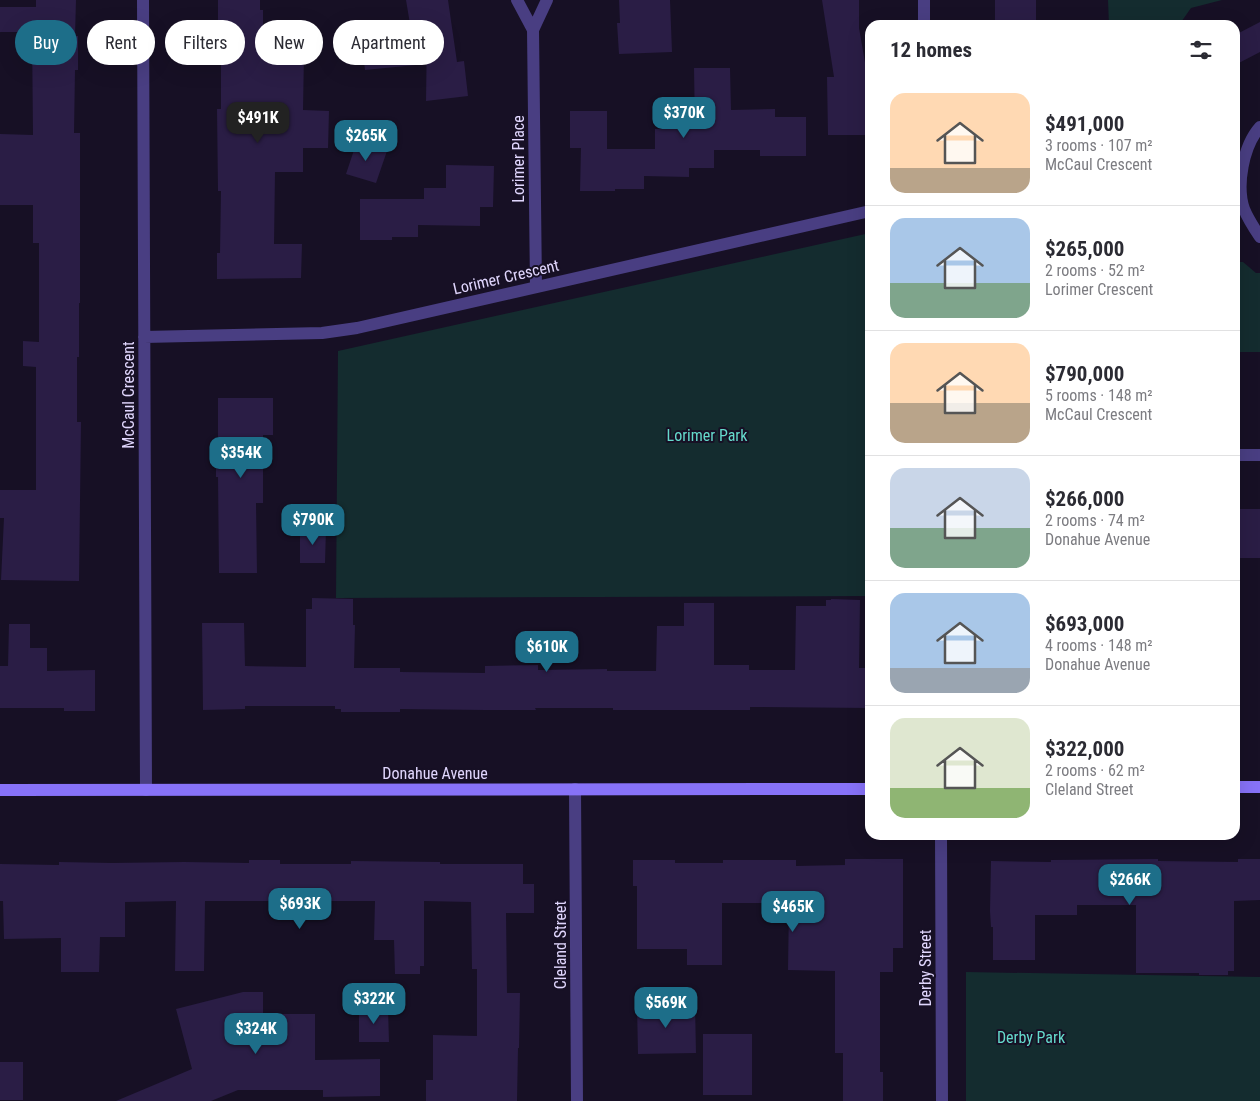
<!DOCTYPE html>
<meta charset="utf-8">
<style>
body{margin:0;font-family:"Roboto Condensed",sans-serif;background:#f2f2f3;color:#2b2b33;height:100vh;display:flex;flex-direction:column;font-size:19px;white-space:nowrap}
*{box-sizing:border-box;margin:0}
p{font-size:16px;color:#7c7c81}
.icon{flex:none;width:28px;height:28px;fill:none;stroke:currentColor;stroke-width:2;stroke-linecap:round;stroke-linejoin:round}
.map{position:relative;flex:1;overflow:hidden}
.panel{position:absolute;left:865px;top:20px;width:375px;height:820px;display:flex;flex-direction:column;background:#fff;border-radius:15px;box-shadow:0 5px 20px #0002}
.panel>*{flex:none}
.top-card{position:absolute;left:15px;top:20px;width:475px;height:45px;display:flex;gap:10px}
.price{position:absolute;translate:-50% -42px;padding:0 11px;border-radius:10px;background:#1d6e89;color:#fff;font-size:16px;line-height:32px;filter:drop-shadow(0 1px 2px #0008)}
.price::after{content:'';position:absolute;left:50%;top:30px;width:15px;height:11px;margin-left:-8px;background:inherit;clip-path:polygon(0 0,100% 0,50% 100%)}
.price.current{background:#222;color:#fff}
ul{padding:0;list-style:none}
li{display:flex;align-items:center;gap:15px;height:125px;padding:0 25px}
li+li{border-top:1px solid #e1e1e2}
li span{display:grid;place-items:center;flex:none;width:140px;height:100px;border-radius:15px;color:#555}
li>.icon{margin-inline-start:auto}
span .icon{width:60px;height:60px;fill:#fffc;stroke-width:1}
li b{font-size:21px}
h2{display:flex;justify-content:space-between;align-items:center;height:60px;padding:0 25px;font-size:21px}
.tag{padding:0 18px;border-radius:22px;background:#fff;box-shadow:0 5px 20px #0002;font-size:18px;line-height:45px}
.tag.current{background:#1d6e89;color:#fff}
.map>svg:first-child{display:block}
.green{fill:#142c2f}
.building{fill:#2a1d45}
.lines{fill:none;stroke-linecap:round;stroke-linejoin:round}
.street{stroke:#493e82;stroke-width:12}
.secondary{stroke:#8772f8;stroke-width:12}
.labels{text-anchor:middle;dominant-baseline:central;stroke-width:4;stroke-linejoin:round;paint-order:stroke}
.street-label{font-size:16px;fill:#e0d6fd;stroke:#171025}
.park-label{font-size:16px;fill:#65dacc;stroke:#171025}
</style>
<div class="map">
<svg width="1260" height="1101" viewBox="0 0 1260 1101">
<rect width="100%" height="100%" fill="#171025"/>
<path class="green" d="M 1108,0 L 1222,0 L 1191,8 L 1179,25 L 1109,25 Z
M 870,233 L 870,596 L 336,598 L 338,351 Z
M 1235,262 L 1243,262 L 1256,273 L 1260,273 L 1260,352 L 1235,352 Z
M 966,972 L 1260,977 L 1260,1101 L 966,1101 Z"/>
<path class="building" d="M 36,0 L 76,0 L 75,36 L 78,36 L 78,70 L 75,70 L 74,133 L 80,133 L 80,303 L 79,303 L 79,357 L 77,357 L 77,422 L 81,422 L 79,581 L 1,580 L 4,518 L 0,518 L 0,490 L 36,490 L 36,367 L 23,366 L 23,341 L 39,342 L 39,243 L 33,243 L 33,205 L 0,205 L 0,134 L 33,135 L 32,32 L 0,32 L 0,7 L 36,7 Z
M 218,0 L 260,0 L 260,10 L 263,10 L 263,53 L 304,54 L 303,110 L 329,111 L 328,148 L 303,148 L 303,172 L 275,172 L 274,244 L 302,244 L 301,278 L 217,279 L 217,253 L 220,253 L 221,191 L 218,191 L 217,109 L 221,109 L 221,64 L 220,64 L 220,41 L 218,41 Z
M 406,0 L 448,0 L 457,62 L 464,61 L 468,96 L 426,101 L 427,33 L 416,65 L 365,70 L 361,36 L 411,30 Z
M 619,0 L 670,0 L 672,52 L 619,54 L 617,23 L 620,23 Z
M 822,0 L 859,0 L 859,28 L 867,74 L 867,107 L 865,107 L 865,135 L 828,135 L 827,77 L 834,77 Z
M 995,0 L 1036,0 L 1036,25 L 995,25 Z
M 1260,22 L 1260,52 L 1235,65 L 1235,35 Z
M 694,68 L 730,68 L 731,110 L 775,109 L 775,117 L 806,117 L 806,156 L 760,156 L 760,150 L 714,150 L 714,168 L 689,168 L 689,177 L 644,176 L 644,189 L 615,189 L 615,191 L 580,191 L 581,148 L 570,148 L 570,111 L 607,111 L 607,149 L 655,149 L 655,129 L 695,129 Z
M 357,141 L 387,151 L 376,183 L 346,174 Z
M 446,165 L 494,166 L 493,207 L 480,207 L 480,226 L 418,225 L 418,237 L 392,237 L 392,240 L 360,240 L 360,199 L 424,199 L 424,188 L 446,188 Z
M 218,398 L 273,398 L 273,435 L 263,435 L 263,503 L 256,503 L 257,573 L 219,573 L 218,477 L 216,477 L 216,442 L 218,442 Z
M 1235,509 L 1260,509 L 1260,558 L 1235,558 Z
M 300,529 L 326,529 L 325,563 L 300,563 Z
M 312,598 L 353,599 L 353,625 L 355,625 L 354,668 L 400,668 L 400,672 L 485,673 L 485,666 L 538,665 L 538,670 L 607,669 L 607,671 L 656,671 L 657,626 L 684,626 L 684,603 L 714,603 L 714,665 L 749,665 L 749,670 L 795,670 L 796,606 L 826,606 L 826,600 L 831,600 L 831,599 L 860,600 L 859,668 L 870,668 L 870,708 L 750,707 L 750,710 L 613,710 L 613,708 L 535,708 L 536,710 L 486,710 L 400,709 L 400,712 L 341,712 L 341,709 L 335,709 L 335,706 L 245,706 L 245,709 L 203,710 L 202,623 L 244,623 L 245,666 L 306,667 L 306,609 L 312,609 Z
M 9,624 L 30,624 L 30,648 L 47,648 L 47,671 L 95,670 L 95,711 L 64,711 L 64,708 L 0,708 L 0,666 L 8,666 Z
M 845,859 L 903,859 L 903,948 L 893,948 L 893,972 L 880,972 L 880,1072 L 883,1072 L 883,1101 L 843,1101 L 843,1053 L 835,1053 L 835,971 L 788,970 L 789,903 L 722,903 L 722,965 L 687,965 L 687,949 L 637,949 L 637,886 L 633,886 L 633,860 L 675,860 L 675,863 L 723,863 L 723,860 L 796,860 L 796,866 L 845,865 Z
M 1158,859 L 1158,861 L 1238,862 L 1238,859 L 1260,859 L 1260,900 L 1234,901 L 1234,971 L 1228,971 L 1228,975 L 1199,975 L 1199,973 L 1136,973 L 1136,905 L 1077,905 L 1077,915 L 1035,915 L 1035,960 L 993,960 L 993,927 L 991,927 L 990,911 L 991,861 L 1051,862 L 1051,860 Z
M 249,860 L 280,860 L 280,864 L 351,864 L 351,861 L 440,862 L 440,864 L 523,864 L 523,884 L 534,884 L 534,913 L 506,913 L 507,993 L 520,993 L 519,1048 L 518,1048 L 517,1101 L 426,1101 L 426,1080 L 433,1080 L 433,1035 L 477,1036 L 477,969 L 472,969 L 471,902 L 424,901 L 424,966 L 420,966 L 420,974 L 395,974 L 394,940 L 374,940 L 375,901 L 205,901 L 204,971 L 175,971 L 176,901 L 125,902 L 125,937 L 100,937 L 99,972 L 61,972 L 61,938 L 4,939 L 3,901 L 0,901 L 0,864 L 59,865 L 59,862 L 112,863 L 184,862 L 249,863 Z
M 243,992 L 263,992 L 263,1014 L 315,1014 L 315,1060 L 380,1059 L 380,1096 L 323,1097 L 323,1090 L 238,1090 L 211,1101 L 116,1101 L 192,1069 L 176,1009 Z
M 695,1004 L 696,1053 L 638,1054 L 637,1005 Z
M 388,1008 L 389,1042 L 359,1042 L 359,1009 Z
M 703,1034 L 752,1034 L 752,1095 L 703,1095 Z
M 0,1062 L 23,1062 L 23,1100 L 0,1100 Z"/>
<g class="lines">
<path class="street" d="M 143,0 L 146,790
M 517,0 L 533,30
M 924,25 L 924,0
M 1260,127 C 1243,146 1236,186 1244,209 C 1248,219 1254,228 1260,237
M 536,287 L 533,30 L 547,0
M 144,337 L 322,333 L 357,328 L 870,211
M 1235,455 L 1260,455
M 575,789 L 577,1101
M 941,835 L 942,1101"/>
<path class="secondary" d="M 1235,787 L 1260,787
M 0,790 L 870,789"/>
</g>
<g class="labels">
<g class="street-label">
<text transform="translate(518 159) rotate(-90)">Lorimer Place</text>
<text transform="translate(506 277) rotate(-13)">Lorimer Crescent</text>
<text transform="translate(128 395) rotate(-90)">McCaul Crescent</text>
<text x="435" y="773">Donahue Avenue</text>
<text transform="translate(560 945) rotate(-90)">Cleland Street</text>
<text transform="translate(925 968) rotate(-90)">Derby Street</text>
</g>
<g class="park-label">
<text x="707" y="435">Lorimer Park</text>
<text x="1031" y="1037">Derby Park</text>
</g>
</g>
</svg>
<b class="price" style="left:684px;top:139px">$370K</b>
<b class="price current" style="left:258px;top:144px">$491K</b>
<b class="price" style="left:366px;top:162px">$265K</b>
<b class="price" style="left:241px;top:479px">$354K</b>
<b class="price" style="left:313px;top:546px">$790K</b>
<b class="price" style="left:547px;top:673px">$610K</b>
<b class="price" style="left:1130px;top:906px">$266K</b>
<b class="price" style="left:300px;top:930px">$693K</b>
<b class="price" style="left:793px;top:933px">$465K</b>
<b class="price" style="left:374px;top:1025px">$322K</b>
<b class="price" style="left:666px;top:1029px">$569K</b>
<b class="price" style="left:256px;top:1055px">$324K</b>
<div class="top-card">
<a class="tag current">Buy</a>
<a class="tag">Rent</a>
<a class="tag">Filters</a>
<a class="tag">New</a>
<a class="tag">Apartment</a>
</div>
<section class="panel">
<h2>12 homes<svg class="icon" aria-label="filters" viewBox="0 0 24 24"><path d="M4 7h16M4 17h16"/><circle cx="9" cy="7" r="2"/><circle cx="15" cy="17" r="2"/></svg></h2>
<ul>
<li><span style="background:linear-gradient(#ffd9b3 75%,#b9a48a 0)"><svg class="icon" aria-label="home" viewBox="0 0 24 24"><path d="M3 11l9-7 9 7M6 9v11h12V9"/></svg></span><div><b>$491,000</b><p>3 rooms · 107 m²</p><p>McCaul Crescent</p></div></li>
<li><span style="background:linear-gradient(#a9c7e8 65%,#7fa58c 0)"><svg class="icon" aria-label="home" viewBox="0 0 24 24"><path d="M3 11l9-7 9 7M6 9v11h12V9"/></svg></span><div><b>$265,000</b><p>2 rooms · 52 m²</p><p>Lorimer Crescent</p></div></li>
<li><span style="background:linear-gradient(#ffd9b3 60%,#b9a48a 0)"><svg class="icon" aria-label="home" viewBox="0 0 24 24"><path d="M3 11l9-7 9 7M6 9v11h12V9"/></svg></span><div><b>$790,000</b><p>5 rooms · 148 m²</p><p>McCaul Crescent</p></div></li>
<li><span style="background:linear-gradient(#c9d6e8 60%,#7fa58c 0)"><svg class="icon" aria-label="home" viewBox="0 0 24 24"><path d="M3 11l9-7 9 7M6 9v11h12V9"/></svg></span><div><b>$266,000</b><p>2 rooms · 74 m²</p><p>Donahue Avenue</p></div></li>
<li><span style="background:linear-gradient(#a9c7e8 75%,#9aa5b1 0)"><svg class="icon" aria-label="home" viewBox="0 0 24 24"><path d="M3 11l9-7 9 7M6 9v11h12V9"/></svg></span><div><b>$693,000</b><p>4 rooms · 148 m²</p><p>Donahue Avenue</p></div></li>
<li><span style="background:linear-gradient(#dfe7d0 70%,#8fb573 0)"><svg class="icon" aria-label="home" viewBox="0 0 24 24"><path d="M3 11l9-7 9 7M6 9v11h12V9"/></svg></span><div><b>$322,000</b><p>2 rooms · 62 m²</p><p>Cleland Street</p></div></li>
</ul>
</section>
</div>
